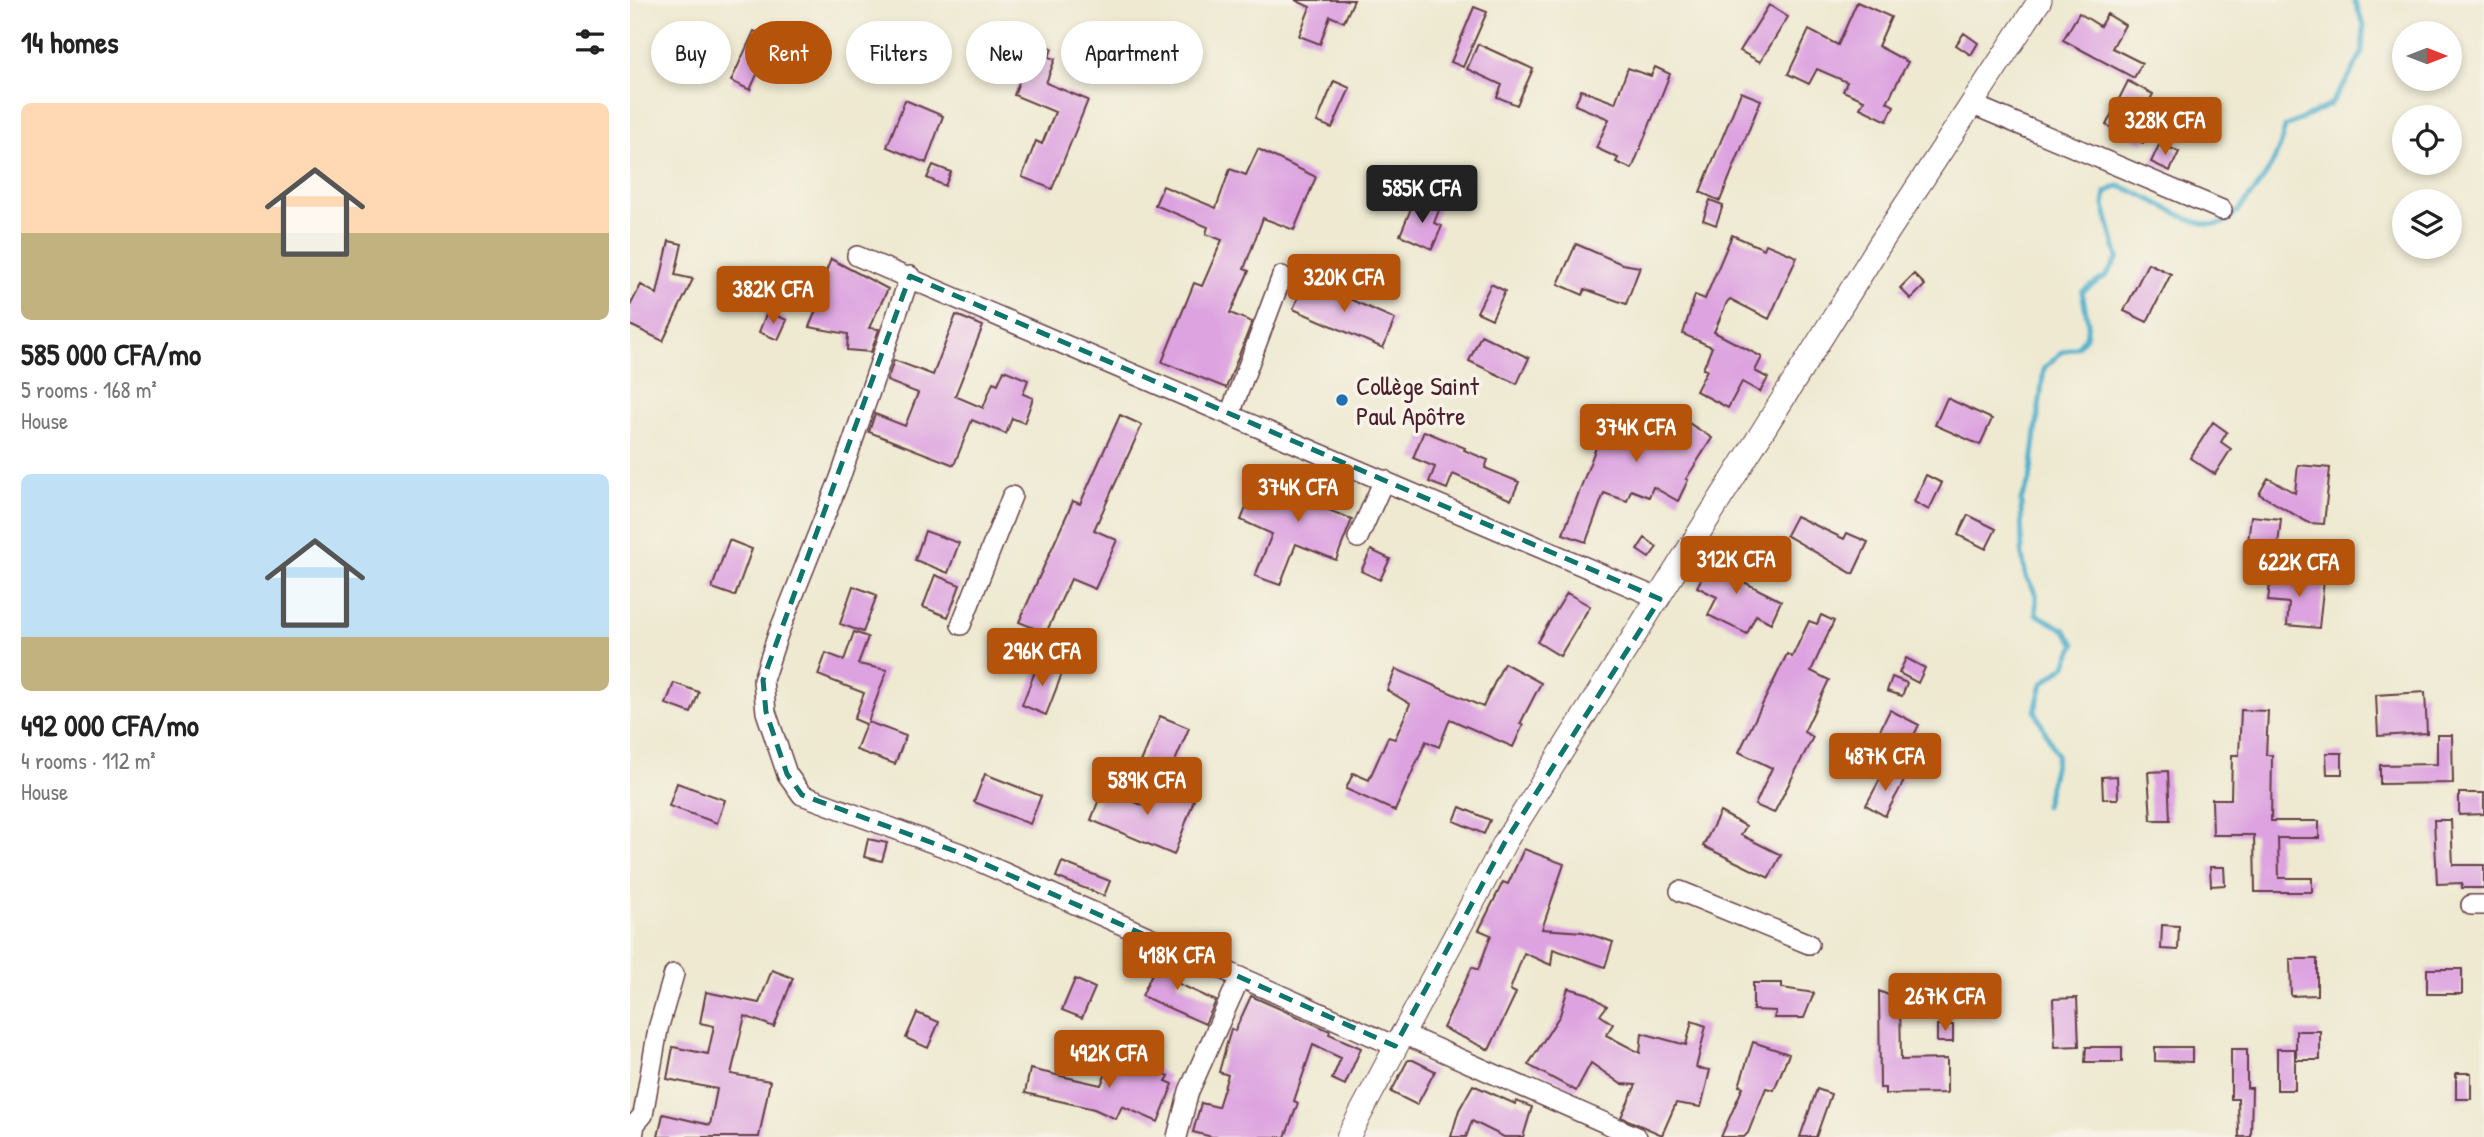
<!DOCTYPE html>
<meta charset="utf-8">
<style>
body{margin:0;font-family:"Patrick Hand",sans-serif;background:#f6f6f6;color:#222;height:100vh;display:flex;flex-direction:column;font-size:26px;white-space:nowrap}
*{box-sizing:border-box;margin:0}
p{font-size:23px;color:#767676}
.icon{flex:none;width:38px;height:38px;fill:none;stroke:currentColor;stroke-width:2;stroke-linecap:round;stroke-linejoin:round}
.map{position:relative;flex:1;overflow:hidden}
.drawer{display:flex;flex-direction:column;background:#fff;width:630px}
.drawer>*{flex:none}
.hud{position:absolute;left:21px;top:21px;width:665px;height:63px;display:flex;gap:14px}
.needle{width:46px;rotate:90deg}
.controls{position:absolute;left:1762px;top:21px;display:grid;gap:14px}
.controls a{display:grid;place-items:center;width:70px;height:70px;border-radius:50%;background:#fff;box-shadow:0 4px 10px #0003;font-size:35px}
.price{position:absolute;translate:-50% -60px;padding:0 16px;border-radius:7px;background:#b45309;color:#fff;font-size:23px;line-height:46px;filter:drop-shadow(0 2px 4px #0008)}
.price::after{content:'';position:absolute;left:50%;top:42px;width:21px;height:16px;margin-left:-10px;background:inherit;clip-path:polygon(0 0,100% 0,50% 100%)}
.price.selected{background:#222;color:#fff}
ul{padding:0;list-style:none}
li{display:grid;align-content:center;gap:14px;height:371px;padding:0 21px}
li span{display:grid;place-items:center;height:217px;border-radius:10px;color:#555}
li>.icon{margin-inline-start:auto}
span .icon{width:126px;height:126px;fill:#fffc;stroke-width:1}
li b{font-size:30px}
h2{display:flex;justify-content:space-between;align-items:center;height:84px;padding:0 21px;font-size:30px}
.chip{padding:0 24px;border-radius:32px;background:#fff;box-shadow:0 4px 10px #0003;font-size:24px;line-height:63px}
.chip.selected{background:#b45309;color:#fff}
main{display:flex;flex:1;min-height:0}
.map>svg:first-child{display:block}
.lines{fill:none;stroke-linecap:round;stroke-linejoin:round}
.stream{stroke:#4cafcb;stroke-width:5}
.building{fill:#dda3e0}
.minor-casing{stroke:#633d44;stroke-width:22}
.tertiary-casing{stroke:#633d44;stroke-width:25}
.minor{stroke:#fff;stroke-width:19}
.tertiary{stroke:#fff;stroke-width:23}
.marked{fill:none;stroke:#0f766e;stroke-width:5;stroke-dasharray:14 9;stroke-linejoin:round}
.poi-dot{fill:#1f6fb2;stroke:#f7f3e8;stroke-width:2.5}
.labels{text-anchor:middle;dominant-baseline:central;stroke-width:7;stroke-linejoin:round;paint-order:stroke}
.poi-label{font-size:26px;fill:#4a1f2b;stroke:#f7f3e8;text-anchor:start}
</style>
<main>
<section class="drawer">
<h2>14 homes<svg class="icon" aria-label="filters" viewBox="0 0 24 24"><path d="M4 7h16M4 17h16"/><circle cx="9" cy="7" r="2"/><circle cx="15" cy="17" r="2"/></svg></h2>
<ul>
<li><span style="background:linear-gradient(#ffd9b3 60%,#c2b280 0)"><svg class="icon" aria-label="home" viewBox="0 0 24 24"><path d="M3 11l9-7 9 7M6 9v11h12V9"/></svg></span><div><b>585 000 CFA/mo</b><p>5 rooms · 168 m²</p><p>House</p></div></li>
<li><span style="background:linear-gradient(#bfe0f5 75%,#c2b280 0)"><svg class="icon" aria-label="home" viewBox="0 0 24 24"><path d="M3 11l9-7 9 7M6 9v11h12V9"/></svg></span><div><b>492 000 CFA/mo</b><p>4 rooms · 112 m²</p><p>House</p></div></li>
</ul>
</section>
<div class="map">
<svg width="1854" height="1137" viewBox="0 0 1854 1137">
<rect width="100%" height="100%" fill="#f7f3e8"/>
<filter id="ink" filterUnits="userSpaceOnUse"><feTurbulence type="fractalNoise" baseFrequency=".0143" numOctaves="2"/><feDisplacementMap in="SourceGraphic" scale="14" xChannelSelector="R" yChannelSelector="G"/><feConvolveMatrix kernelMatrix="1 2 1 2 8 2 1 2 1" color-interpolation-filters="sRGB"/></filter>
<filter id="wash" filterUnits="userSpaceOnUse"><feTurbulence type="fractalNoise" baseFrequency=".00686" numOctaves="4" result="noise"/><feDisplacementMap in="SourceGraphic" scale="28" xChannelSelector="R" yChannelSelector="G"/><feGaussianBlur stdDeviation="1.57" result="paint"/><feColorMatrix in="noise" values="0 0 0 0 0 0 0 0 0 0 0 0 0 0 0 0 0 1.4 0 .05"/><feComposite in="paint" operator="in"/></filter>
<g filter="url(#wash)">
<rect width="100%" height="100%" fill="#eee9d0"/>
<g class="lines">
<path class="stream" d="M 1415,806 L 1427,755 L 1405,711 L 1412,684 L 1436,665 L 1445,644 L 1435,630 L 1406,614 L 1406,594 L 1396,577 L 1392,555 L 1391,500 L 1400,480 L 1414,368 L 1432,352 L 1447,347 L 1456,337 L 1458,322 L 1452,292 L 1476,276 L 1488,258 L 1474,205 L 1476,192 L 1488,186 C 1516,192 1562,230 1590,224 C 1603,221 1613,204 1622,194 C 1638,175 1650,152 1655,127 L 1700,105 L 1719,77 L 1732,53 L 1734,25 L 1724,0"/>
</g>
<g id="blocks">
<path class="building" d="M 665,0 L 724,0 L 714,22 L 700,16 L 690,44 L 669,36 L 680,7 Z
M 1227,2 L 1261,17 L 1248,46 L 1278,62 L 1257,102 L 1264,106 L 1257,121 L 1230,108 L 1234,100 L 1213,91 L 1217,82 L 1187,69 L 1179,84 L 1158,74 L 1179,30 L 1208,45 Z
M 1139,5 L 1158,17 L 1130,62 L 1110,51 Z
M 844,7 L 857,12 L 833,67 L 821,62 Z
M 1449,13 L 1470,26 L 1477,14 L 1495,25 L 1482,48 L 1512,63 L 1504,78 L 1433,40 Z
M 124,31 L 143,40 L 120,90 L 101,81 Z
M 1334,33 L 1348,43 L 1341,55 L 1326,45 Z
M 405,41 L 422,48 L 419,57 L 425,59 L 416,83 L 458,100 L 422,189 L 392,177 L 406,141 L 412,144 L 425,112 L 384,95 Z
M 848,44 L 903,69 L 887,105 L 867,97 L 872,85 L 837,69 Z
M 1025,67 L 1040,74 L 1002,169 L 986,162 L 988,158 L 966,148 L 979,119 L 945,105 L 951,90 L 985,103 L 998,68 L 1021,76 Z
M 704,81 L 720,88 L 702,128 L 687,122 Z
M 1498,81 L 1523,94 L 1511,118 L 1524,124 L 1513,143 L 1476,125 Z
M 1111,92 L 1131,100 L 1090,201 L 1070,192 Z
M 275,100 L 313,116 L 296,163 L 257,147 Z
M 1530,143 L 1549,152 L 1540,171 L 1521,162 Z
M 628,149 L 686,177 L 664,230 L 633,218 L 614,269 L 619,271 L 600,313 L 622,322 L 596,388 L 532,362 L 564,283 L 572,286 L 592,240 L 576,234 L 578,227 L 525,205 L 533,186 L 586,208 L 600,169 L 616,175 Z
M 303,165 L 321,172 L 315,186 L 297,178 Z
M 785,199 L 809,210 L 804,223 L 812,226 L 802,249 L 770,235 Z
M 1080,200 L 1093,205 L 1086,225 L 1073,220 Z
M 1102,235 L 1134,249 L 1136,244 L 1167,257 L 1139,319 L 1100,299 L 1097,302 L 1084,332 L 1132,357 L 1125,371 L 1138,378 L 1130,392 L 1112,382 L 1098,408 L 1066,391 L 1077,370 L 1073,369 L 1082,347 L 1053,334 L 1065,295 L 1075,299 Z
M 39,241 L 52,244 L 45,275 L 63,279 L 33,341 L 0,325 L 0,306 L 11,285 L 27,294 Z
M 946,244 L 992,264 L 1010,267 L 996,304 L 955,289 L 953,295 L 928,284 Z
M 201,259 L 258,289 L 239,328 L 249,329 L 241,352 L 217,350 L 218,334 L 179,327 L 190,301 L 185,299 Z
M 1518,263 L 1541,274 L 1517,322 L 1494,311 Z
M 1284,274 L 1295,285 L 1281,299 L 1270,288 Z
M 676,280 L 765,319 L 753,348 L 663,309 Z
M 861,284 L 875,291 L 862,319 L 847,312 Z
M 137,312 L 157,320 L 148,340 L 129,332 Z
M 326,315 L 353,326 L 325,396 L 353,408 L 363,382 L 368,384 L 374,370 L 398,380 L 393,394 L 403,398 L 394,423 L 382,418 L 376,434 L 342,420 L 324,465 L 239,432 L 245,414 L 275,426 L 288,393 L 257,381 L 264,360 L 303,375 Z
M 851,335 L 899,358 L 887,384 L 839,361 Z
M 1317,398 L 1362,419 L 1350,445 L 1305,425 Z
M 981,408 L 1015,421 L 1021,409 L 1054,427 L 1057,422 L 1082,438 L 1056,479 L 1058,480 L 1048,501 L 1023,487 L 1019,497 L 1001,490 L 997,501 L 974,493 L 956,542 L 933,534 Z
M 490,415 L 512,425 L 464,530 L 487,540 L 465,589 L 441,579 L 416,633 L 389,622 L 443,501 L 450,504 Z
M 1583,422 L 1597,432 L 1591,442 L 1601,449 L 1585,474 L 1560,458 Z
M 794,431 L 835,448 L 834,450 L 858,460 L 855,468 L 889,482 L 881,500 L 823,474 L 817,489 L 799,482 L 805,467 L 783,458 Z
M 1668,465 L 1700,468 L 1694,524 L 1679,523 L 1629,494 L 1638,478 L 1665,493 Z
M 669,468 L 708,484 L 698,510 L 722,519 L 706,560 L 666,544 L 650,585 L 625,576 L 642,534 L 611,520 L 622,493 L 653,506 Z
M 1296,475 L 1312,483 L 1299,510 L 1284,502 Z
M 1338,515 L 1366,529 L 1356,549 L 1328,535 Z
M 1166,516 L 1214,539 L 1217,533 L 1238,542 L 1223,574 L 1156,535 Z
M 1621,516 L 1651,519 L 1645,571 L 1624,568 L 1625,560 L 1616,559 Z
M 295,531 L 329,543 L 318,573 L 285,560 Z
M 1015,538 L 1027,547 L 1019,558 L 1007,550 Z
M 99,540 L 122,549 L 105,596 L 82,588 Z
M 741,550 L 760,559 L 750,580 L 731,571 Z
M 1084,555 L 1115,570 L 1110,580 L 1151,601 L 1141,623 L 1126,615 L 1117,634 L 1078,615 L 1087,597 L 1067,587 Z
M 305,575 L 330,585 L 318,617 L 293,607 Z
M 1641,575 L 1694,580 L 1689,628 L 1657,625 L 1659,603 L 1638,601 Z
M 223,586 L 247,595 L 233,632 L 210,624 Z
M 937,593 L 960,606 L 930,656 L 907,642 Z
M 1191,615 L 1204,621 L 1181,671 L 1199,680 L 1174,732 L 1183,737 L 1144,813 L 1125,805 L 1142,768 L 1109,752 L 1157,654 L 1162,657 L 1179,621 L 1187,624 Z
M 224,632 L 238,637 L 228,664 L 257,670 L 238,722 L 276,736 L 265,764 L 226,750 L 236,724 L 224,719 L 234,693 L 188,675 L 196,653 L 214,660 Z
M 1276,658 L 1295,668 L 1288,683 L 1269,673 Z
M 409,661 L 433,671 L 416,715 L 392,705 Z
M 874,663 L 911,683 L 890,724 L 893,725 L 883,747 L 820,719 L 809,747 L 796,741 L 765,811 L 716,789 L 723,773 L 739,780 L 758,737 L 765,739 L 780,704 L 757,690 L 766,669 L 853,707 Z
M 1262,677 L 1277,683 L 1272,696 L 1257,691 Z
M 44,683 L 69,692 L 61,713 L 36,704 Z
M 1795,692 L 1797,733 L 1748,736 L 1746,695 Z
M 1260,710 L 1289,725 L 1282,739 L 1272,734 L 1261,755 L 1242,746 Z
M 1611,710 L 1638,711 L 1636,755 L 1642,755 L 1641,821 L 1689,821 L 1689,838 L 1648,838 L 1649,878 L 1682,878 L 1682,892 L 1625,892 L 1624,835 L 1583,835 L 1582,799 L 1601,799 L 1602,755 L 1609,755 Z
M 530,716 L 559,728 L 535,785 L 519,777 L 525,767 L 511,762 Z
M 1807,735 L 1822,735 L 1823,783 L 1750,784 L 1750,765 L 1807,764 Z
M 1696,753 L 1712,753 L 1712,774 L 1697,774 Z
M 1255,770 L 1274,781 L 1255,816 L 1236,805 Z
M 1538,771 L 1540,820 L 1521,820 L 1518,772 Z
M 355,774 L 411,796 L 400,824 L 344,802 Z
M 1487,776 L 1488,799 L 1473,799 L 1472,777 Z
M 47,783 L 95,800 L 87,823 L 39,806 Z
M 522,784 L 564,800 L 544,855 L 461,820 L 473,789 L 514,806 Z
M 1829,793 L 1854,793 L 1854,814 L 1829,815 Z
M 830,807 L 860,820 L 854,834 L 824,821 Z
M 1090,812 L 1116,826 L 1111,835 L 1151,855 L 1139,878 L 1073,846 Z
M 1804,820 L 1821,820 L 1823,865 L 1854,865 L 1854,888 L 1832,888 L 1832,883 L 1807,884 Z
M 238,839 L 257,843 L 252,861 L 234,857 Z
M 894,849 L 934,864 L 912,929 L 953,932 L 983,942 L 975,967 L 923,949 L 921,965 L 894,953 L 880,990 L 886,993 L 859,1050 L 813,1028 L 842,967 L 848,970 L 861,935 L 849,930 L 873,882 L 878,884 Z
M 432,862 L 480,881 L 474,896 L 426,877 Z
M 1580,867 L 1594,867 L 1595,885 L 1581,886 Z
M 1532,925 L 1549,926 L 1548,950 L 1531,949 Z
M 530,955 L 554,966 L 547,983 L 586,1001 L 575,1024 L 512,996 Z
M 1660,959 L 1687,959 L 1687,995 L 1661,996 Z
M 1797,969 L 1832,969 L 1832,994 L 1797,994 Z
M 142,970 L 163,978 L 144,1027 L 115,1016 L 101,1074 L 140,1081 L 129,1137 L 28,1137 L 33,1114 L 80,1125 L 87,1089 L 37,1079 L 43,1047 L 78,1054 L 84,1026 L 70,1023 L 76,992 L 129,1003 Z
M 445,979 L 465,988 L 452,1018 L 432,1010 Z
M 1123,983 L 1152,983 L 1152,988 L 1184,993 L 1174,1018 L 1144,1018 L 1146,1011 L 1123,1010 Z
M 938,988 L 959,994 L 977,1006 L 970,1015 L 983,1024 L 976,1035 L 1010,1053 L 1012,1033 L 1056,1045 L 1062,1021 L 1076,1026 L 1066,1068 L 1080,1070 L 1071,1107 L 1046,1103 L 1032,1135 L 991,1117 L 1006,1085 L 991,1084 L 961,1063 L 946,1091 L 898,1065 L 930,1015 Z
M 1249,991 L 1270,1000 L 1271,1060 L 1317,1059 L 1317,1093 L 1255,1094 L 1255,1088 L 1250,1088 Z
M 621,996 L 700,1031 L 699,1034 L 731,1048 L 715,1085 L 702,1079 L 711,1058 L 683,1045 L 664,1101 L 668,1103 L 655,1137 L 582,1137 L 563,1132 L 571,1103 L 588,1107 L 598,1075 L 589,1072 L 601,1029 L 605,1031 Z
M 1447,998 L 1449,1046 L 1425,1047 L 1423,999 Z
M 287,1013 L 309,1022 L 298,1048 L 276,1038 Z
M 1307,1025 L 1323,1025 L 1323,1042 L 1307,1042 Z
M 1666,1031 L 1690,1031 L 1690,1060 L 1666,1060 Z
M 1123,1042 L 1159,1054 L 1144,1090 L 1136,1088 L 1118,1133 L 1114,1137 L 1091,1137 L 1113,1087 L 1109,1086 Z
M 1456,1047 L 1492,1047 L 1492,1062 L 1455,1062 Z
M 1525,1047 L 1562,1047 L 1562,1062 L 1525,1061 Z
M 1601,1049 L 1617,1049 L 1617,1088 L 1622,1088 L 1621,1137 L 1609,1137 L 1608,1099 L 1601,1099 Z
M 1647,1049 L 1665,1049 L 1665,1090 L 1647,1090 Z
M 499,1056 L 539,1076 L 536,1081 L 543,1084 L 528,1122 L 492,1106 L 486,1119 L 464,1109 L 395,1093 L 400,1069 L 471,1085 L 482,1060 L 494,1066 Z
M 778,1060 L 783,1060 L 805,1071 L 787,1105 L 761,1092 Z
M 1826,1073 L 1841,1073 L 1841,1099 L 1826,1099 Z
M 843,1085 L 885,1104 L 886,1101 L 902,1107 L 893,1137 L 874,1137 L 842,1121 L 836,1137 L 821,1137 L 829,1110 Z
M 1187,1089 L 1201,1094 L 1186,1137 L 1170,1137 Z"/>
</g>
</g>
<g filter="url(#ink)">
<use href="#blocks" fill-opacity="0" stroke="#633d44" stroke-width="2"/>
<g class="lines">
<defs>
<path id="minor" d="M 1341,104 L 1592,210
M 227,256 L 1030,599
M 280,276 L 210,478 L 148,634 L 133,680 L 136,712 L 157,774 L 172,795 L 330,853 L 765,1046
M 600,414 L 652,276
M 728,538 L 754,480
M 331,625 L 382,496
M 1050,891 L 1179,944
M 1841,905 L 1854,905
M 771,1033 L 1007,1137
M 3,1137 L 5,1124 L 13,1115 L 28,1029 L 44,974
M 547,1137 L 559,1091 L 610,977"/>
<path id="tertiary" d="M 718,1137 L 875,842 L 1250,244 L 1410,0"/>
</defs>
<use href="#minor" class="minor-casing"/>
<use href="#tertiary" class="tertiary-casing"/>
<use href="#minor" class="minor"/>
<use href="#tertiary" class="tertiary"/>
</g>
</g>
<path class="marked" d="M 280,276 L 1030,599 L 875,842 L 765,1046 L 330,853 L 172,795 L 157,774 L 136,712 L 133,680 Z"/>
<circle class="poi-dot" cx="712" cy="400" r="7"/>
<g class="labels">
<g class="poi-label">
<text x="726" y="385">Collège Saint<tspan x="726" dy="30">Paul Apôtre</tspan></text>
</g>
</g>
</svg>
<div class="controls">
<a><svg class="needle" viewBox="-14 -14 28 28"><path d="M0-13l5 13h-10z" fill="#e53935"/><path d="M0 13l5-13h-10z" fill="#767676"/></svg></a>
<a><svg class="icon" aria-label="locate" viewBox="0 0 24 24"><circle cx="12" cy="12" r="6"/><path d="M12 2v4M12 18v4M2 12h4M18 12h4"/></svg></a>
<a><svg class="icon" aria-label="layers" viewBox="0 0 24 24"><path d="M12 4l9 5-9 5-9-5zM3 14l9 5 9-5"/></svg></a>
</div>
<b class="price" style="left:1535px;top:157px">328K CFA</b>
<b class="price selected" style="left:792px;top:225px">585K CFA</b>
<b class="price" style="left:714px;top:314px">320K CFA</b>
<b class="price" style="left:143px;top:326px">382K CFA</b>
<b class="price" style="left:1006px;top:464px">374K CFA</b>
<b class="price" style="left:668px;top:524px">374K CFA</b>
<b class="price" style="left:1106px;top:596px">312K CFA</b>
<b class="price" style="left:1669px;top:599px">622K CFA</b>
<b class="price" style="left:412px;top:688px">296K CFA</b>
<b class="price" style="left:1255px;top:793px">487K CFA</b>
<b class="price" style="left:517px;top:817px">589K CFA</b>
<b class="price" style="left:547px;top:992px">418K CFA</b>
<b class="price" style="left:1315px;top:1033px">267K CFA</b>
<b class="price" style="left:479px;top:1090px">492K CFA</b>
<div class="hud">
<a class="chip">Buy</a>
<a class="chip selected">Rent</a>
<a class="chip">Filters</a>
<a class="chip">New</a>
<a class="chip">Apartment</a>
</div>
</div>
</main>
